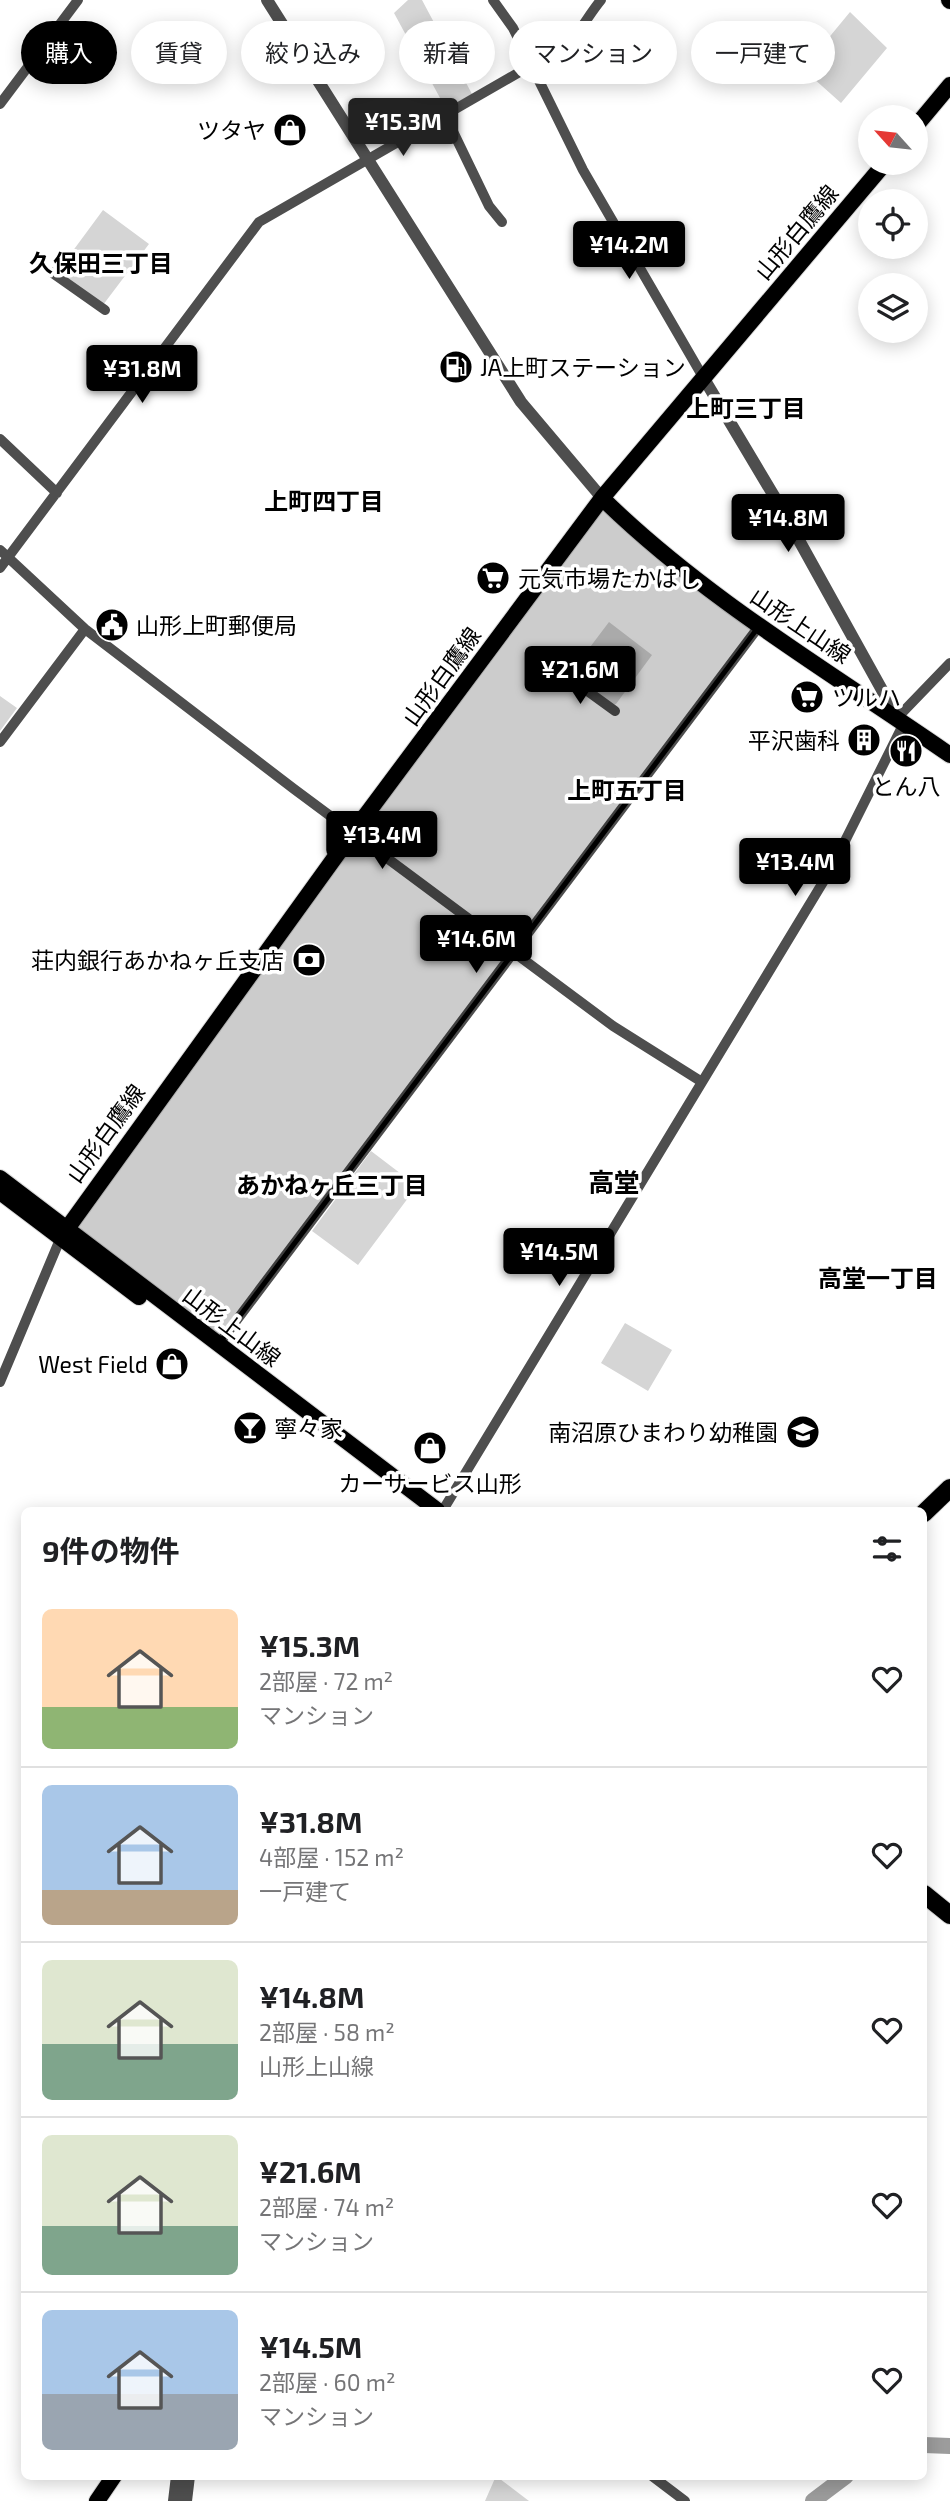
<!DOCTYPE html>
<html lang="ja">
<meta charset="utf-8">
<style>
body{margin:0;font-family:"Exo 2","Noto Sans JP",sans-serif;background:#f6f6f6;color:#202124;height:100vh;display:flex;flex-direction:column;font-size:26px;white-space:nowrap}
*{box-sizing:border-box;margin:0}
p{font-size:23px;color:#757577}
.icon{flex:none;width:38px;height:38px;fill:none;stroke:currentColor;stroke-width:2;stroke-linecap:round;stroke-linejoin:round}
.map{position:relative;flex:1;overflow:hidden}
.sheet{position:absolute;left:21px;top:1507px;width:906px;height:973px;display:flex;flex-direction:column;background:#fff;border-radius:10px;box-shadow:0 4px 18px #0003}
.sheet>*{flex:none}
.banner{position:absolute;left:21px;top:21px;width:908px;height:63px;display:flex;gap:14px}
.needle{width:46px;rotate:297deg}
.buttons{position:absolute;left:858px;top:105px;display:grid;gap:14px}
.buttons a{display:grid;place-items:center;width:70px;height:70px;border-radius:50%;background:#fff;box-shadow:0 4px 18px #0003;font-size:35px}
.price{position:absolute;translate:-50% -60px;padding:0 16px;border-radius:7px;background:#000;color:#fff;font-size:23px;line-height:46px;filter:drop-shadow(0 2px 4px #0008)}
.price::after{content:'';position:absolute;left:50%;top:42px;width:21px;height:16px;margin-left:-10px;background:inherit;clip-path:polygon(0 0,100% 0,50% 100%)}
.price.selected{background:#222;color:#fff}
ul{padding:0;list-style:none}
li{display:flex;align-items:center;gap:21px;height:175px;padding:0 21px}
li+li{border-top:2px solid #e0e0e0}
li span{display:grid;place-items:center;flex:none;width:196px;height:140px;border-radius:10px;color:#555}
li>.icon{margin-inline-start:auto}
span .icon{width:84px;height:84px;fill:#fffc;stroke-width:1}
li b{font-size:30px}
h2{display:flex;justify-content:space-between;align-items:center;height:84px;padding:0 21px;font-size:30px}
.pill{padding:0 24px;border-radius:32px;background:#fff;box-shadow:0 4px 18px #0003;font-size:24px;line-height:63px}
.pill.selected{background:#000;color:#fff}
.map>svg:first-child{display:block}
.green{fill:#d5d5d5}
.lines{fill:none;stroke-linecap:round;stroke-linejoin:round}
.river{stroke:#9c9c9c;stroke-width:16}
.primary-casing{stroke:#dbdbdb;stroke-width:18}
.trunk-casing{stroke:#dbdbdb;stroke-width:20}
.minor{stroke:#4e4e4e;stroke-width:10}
.tertiary{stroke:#4e4e4e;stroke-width:12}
.primary{stroke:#000;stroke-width:16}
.trunk{stroke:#000;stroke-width:18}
.marked{fill:#000;fill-opacity:0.2;stroke:#000;stroke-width:5;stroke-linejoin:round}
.labels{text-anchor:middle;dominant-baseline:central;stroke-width:7;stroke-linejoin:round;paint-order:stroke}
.poi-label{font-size:23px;fill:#000;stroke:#fff;text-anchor:end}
.street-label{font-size:23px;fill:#000;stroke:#fff}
.neighbourhood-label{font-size:24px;font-weight:bold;fill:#000;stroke:#fff}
.quarter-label{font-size:26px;font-weight:bold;fill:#000;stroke:#fff}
</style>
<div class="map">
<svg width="950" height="2501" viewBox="0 0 950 2501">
<rect width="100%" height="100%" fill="#fff"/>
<path class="green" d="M 408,0 L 422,0 L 472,94 L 446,109 L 394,13 Z
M 850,12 L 887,48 L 841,103 L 803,69 Z
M 103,210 L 149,244 L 103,305 L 58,271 Z
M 609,622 L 652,655 L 616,704 L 611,706 L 572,678 L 572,671 Z
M 0,696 L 17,708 L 0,731 Z
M 371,1151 L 417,1186 L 358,1265 L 312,1231 Z
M 625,1323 L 672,1350 L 648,1391 L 601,1363 Z
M 496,2476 L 529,2501 L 485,2501 Z"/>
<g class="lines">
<path class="river" d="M 924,2445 L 950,2446
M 813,2501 L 846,2476"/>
<defs>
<path id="primary" d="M 949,0 L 950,1
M 915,127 L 950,85
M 602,498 C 705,599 832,673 950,755
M 0,1178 L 437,1510
M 0,1192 L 139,1297
M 61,1237 L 354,831 L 602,498 L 885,163
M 97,2501 L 114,2476"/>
<path id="trunk" d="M 924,1513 L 950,1488
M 924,1894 L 950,1915"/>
</defs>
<use href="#primary" class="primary-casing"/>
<use href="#trunk" class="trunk-casing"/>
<path class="minor" d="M 493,0 L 513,28 L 583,170 L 703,377
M 0,104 L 78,0
M 445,115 L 489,206 L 502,222
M 51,272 L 105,310
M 0,439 L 57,493
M 0,550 L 85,629 L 294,789 L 613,1026 L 702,1082
M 0,568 L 259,222 L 530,66 C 561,70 583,21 601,0
M 564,674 L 615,711
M 897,718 L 950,663
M 0,742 L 85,629
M 218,1345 L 760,625
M 0,1382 L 61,1237
M 443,1510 L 831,869 L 904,723
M 652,2476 L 685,2501"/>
<path class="tertiary" d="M 267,0 L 521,402 L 602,498
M 703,377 L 780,506 L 897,717
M 174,2501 L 177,2476
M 186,2501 L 189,2476"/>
<use href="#primary" class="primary"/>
<use href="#trunk" class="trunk"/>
</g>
<path class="marked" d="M 602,498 L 702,585 L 760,625 L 218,1345 L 66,1227 Z"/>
<defs>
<symbol id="shop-disc" viewBox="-11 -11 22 22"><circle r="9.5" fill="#000" stroke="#fff"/><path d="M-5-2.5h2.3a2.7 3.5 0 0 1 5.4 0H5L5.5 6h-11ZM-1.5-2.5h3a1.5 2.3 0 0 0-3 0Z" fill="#fff"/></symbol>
<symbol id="fuel-disc" viewBox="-11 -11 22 22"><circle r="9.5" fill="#000" stroke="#fff"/><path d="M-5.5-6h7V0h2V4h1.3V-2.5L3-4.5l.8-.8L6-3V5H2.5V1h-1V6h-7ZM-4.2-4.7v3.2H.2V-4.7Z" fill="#fff"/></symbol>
<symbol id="supermarket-disc" viewBox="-11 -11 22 22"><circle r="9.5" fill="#000" stroke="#fff"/><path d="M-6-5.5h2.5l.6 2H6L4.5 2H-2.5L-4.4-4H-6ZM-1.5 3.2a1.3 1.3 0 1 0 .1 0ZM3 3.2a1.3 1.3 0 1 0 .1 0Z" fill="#fff"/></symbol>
<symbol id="civic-disc" viewBox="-11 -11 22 22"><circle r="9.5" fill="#000" stroke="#fff"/><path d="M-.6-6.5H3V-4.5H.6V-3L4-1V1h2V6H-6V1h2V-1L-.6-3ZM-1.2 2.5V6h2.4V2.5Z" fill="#fff"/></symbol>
<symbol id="building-disc" viewBox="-11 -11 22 22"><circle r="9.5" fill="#000" stroke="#fff"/><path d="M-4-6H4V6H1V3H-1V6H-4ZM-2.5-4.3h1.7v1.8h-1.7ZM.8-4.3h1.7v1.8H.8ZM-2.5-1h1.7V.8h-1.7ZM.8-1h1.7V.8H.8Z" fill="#fff"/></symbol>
<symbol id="restaurant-disc" viewBox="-11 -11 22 22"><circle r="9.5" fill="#000" stroke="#fff"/><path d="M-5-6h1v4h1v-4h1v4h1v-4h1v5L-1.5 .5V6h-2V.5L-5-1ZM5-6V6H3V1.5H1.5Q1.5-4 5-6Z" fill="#fff"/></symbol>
<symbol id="bank-disc" viewBox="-11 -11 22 22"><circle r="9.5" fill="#000" stroke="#fff"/><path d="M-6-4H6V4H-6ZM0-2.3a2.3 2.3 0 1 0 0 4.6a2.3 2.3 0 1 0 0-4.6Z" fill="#fff"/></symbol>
<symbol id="bar-disc" viewBox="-11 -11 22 22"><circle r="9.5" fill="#000" stroke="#fff"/><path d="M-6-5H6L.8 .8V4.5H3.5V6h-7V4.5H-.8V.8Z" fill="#fff"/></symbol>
<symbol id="school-disc" viewBox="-11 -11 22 22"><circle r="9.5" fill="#000" stroke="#fff"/><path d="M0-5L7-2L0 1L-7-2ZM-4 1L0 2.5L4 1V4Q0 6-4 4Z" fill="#fff"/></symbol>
</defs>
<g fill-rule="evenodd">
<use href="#shop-disc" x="271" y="111" width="38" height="38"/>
<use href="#fuel-disc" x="437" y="348" width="38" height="38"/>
<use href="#supermarket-disc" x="474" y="559" width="38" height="38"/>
<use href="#civic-disc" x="93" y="606" width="38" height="38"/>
<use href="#supermarket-disc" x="788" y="678" width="38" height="38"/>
<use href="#building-disc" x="845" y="721" width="38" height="38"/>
<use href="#restaurant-disc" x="887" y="732" width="38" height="38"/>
<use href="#bank-disc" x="290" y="941" width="38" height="38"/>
<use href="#shop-disc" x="153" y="1345" width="38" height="38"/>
<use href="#bar-disc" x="231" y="1409" width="38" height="38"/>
<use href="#school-disc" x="784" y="1413" width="38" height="38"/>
<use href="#shop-disc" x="411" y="1429" width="38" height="38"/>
</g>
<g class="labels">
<g class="poi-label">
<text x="266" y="130">ツタヤ</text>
<text x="480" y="367" text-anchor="start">JA上町ステーション</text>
<text x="518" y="578" text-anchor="start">元気市場たかはし</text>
<text x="136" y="625" text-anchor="start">山形上町郵便局</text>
<text x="832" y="697" text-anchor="start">ツルハ</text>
<text x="840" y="740">平沢歯科</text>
<text x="906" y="786" text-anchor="middle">とん八</text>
<text x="284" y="960">荘内銀行あかねヶ丘支店</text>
<text x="148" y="1364">West Field</text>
<text x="274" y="1428" text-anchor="start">寧々家</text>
<text x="778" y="1432">南沼原ひまわり幼稚園</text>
<text x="430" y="1483" text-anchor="middle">カーサービス山形</text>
</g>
<g class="street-label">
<text transform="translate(796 232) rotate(-50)">山形白鷹線</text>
<text transform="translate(801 625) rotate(34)">山形上山線</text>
<text transform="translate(441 676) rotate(-54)">山形白鷹線</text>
<text transform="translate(105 1133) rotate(-54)">山形白鷹線</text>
<text transform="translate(232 1326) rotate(37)">山形上山線</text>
</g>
<g class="neighbourhood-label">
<text x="101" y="262">久保田三丁目</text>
<text x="746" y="407">上町三丁目</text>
<text x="324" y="500">上町四丁目</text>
<text x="627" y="789">上町五丁目</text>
<text x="332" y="1184">あかねヶ丘三丁目</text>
<text x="878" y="1277">高堂一丁目</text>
</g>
<g class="quarter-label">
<text x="614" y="1181">高堂</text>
</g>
</g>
</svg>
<div class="buttons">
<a><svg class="needle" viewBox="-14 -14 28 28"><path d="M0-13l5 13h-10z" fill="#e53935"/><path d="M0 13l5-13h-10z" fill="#757577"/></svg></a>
<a><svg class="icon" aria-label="locate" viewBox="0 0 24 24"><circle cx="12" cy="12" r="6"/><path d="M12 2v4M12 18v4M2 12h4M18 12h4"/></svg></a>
<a><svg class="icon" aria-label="layers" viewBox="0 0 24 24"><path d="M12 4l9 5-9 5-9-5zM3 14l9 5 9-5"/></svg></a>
</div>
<b class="price selected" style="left:403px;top:158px">¥15.3M</b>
<b class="price" style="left:629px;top:281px">¥14.2M</b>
<b class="price" style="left:142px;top:405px">¥31.8M</b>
<b class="price" style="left:788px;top:554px">¥14.8M</b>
<b class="price" style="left:580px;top:706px">¥21.6M</b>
<b class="price" style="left:382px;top:871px">¥13.4M</b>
<b class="price" style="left:795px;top:898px">¥13.4M</b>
<b class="price" style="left:476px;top:975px">¥14.6M</b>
<b class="price" style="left:559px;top:1288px">¥14.5M</b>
<div class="banner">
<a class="pill selected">購入</a>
<a class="pill">賃貸</a>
<a class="pill">絞り込み</a>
<a class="pill">新着</a>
<a class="pill">マンション</a>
<a class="pill">一戸建て</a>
</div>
<section class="sheet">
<h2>9件の物件<svg class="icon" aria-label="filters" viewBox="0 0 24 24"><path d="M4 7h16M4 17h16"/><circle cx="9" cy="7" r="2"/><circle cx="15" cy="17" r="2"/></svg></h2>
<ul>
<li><span style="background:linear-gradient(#ffd9b3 70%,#8fb573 0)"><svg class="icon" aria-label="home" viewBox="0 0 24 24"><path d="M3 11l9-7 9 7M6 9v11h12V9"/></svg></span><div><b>¥15.3M</b><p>2部屋 · 72 m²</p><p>マンション</p></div><svg class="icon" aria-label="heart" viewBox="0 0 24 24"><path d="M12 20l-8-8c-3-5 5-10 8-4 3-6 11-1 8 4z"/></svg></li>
<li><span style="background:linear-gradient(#a9c7e8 75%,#b9a48a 0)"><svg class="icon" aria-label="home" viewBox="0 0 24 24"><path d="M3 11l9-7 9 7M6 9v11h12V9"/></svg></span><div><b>¥31.8M</b><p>4部屋 · 152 m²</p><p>一戸建て</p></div><svg class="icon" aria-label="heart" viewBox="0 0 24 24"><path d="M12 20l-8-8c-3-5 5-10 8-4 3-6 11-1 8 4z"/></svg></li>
<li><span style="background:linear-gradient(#dfe7d0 60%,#7fa58c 0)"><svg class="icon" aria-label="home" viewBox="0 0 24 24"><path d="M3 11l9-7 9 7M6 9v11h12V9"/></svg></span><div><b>¥14.8M</b><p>2部屋 · 58 m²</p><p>山形上山線</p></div><svg class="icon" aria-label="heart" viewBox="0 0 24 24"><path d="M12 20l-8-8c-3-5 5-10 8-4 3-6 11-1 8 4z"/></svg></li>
<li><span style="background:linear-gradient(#dfe7d0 65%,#7fa58c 0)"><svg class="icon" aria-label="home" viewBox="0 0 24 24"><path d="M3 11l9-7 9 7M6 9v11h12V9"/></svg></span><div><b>¥21.6M</b><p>2部屋 · 74 m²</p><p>マンション</p></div><svg class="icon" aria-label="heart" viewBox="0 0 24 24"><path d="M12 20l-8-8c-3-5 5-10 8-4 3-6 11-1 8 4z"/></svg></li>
<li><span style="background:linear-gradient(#a9c7e8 60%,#9aa5b1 0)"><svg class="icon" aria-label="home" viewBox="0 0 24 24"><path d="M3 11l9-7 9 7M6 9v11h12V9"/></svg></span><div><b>¥14.5M</b><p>2部屋 · 60 m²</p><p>マンション</p></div><svg class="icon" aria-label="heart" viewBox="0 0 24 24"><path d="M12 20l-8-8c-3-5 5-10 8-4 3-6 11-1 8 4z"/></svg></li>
</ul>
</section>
</div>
